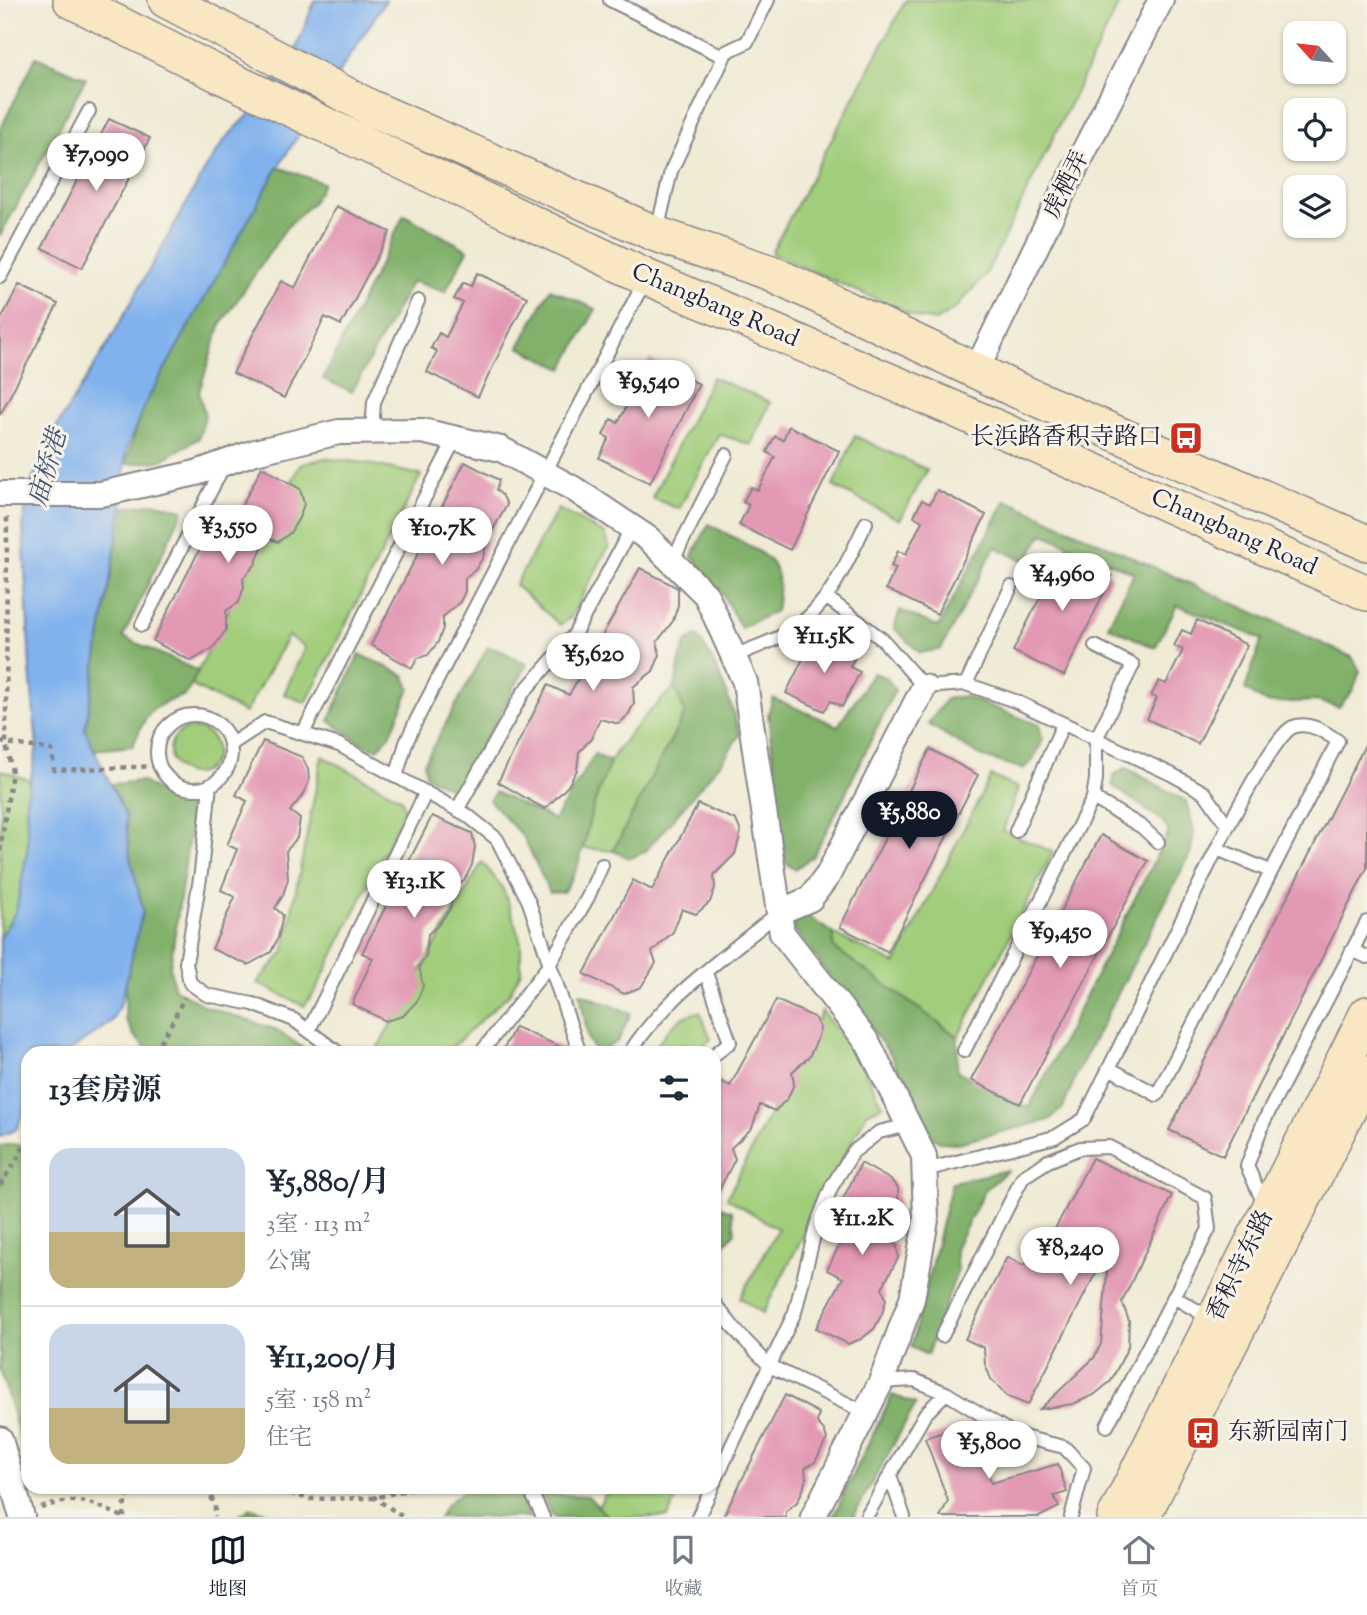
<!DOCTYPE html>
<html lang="zh">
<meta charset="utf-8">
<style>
body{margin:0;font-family:"Sorts Mill Goudy","Noto Serif SC",serif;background:#f2f2f3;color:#1f2937;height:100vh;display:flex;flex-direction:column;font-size:26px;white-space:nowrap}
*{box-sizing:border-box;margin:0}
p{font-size:23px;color:#747a83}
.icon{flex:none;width:38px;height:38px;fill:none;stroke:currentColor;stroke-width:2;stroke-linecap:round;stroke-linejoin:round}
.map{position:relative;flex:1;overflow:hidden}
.sheet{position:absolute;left:21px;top:1046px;width:700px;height:448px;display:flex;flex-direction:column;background:#fff;border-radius:21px;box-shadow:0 2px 5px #0004}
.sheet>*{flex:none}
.needle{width:46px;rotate:297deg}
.controls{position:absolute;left:1283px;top:21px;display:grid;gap:14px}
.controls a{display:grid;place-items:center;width:63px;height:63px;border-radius:14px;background:#fff;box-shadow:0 2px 5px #0004;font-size:35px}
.price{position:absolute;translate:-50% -60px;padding:0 16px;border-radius:24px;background:#fff;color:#222;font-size:23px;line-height:46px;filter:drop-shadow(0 2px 4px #0008)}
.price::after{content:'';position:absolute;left:50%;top:42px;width:21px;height:16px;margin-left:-10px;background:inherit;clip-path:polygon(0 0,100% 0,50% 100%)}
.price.selected{background:#111827;color:#fff}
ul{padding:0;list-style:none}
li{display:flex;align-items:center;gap:21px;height:175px;padding:0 28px}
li+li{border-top:2px solid #e0e1e3}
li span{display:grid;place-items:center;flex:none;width:196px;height:140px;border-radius:21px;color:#555}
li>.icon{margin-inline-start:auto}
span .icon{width:84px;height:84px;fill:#fffc;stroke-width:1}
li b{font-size:30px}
h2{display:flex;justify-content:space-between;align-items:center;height:84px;padding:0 28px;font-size:30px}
.tabs{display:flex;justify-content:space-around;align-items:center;height:98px;border-top:2px solid #e0e1e3;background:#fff;font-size:19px;color:#747a83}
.tabs a{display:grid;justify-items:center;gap:4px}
.tabs .selected{color:#111827}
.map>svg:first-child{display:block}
.green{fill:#a2ce7b;stroke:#62785b;stroke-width:2}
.forest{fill:#81b16b;stroke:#526a53;stroke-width:2}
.water{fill:#81b2ed;stroke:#526a94;stroke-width:2}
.building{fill:#e399b4}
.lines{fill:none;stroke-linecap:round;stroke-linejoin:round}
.service-casing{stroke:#898688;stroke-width:16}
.minor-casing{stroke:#898688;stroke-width:28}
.secondary-casing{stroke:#898688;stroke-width:38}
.path{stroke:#898688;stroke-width:4.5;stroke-dasharray:5 5;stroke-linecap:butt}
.service{stroke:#fff;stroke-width:12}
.minor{stroke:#fff;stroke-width:24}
.secondary{stroke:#f9e7c3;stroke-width:35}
.labels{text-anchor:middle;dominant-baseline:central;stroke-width:6;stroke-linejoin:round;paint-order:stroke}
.street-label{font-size:24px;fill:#22223b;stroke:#f7f3e8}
.poi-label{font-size:24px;fill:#22223b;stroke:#f7f3e8;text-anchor:end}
.water-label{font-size:26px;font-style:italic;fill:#435479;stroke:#f7f3e8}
</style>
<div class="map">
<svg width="1367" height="1517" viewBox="0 0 1367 1517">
<rect width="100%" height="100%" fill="#f7f3e8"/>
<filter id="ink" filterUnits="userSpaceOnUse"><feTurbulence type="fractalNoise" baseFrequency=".0143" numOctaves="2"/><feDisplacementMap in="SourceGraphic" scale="14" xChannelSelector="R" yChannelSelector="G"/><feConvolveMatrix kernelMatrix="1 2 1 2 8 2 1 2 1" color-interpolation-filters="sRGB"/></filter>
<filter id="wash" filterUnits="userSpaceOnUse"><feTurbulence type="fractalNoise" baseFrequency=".00686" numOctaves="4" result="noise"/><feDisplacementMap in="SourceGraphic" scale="28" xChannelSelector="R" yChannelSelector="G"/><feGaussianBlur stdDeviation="1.57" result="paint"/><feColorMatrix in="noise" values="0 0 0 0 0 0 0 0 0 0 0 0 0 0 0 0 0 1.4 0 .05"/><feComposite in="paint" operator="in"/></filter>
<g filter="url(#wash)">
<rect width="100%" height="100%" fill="#f0ebd5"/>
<path class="green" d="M 906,0 L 1121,0 L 986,274 L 956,308 L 936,321 L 918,318 L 771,253 Z
M 712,377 L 770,402 L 751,445 L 719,434 L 679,509 L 652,498 Z
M 855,436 L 927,470 L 900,520 L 833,486 Z
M 324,458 L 364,463 L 421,475 L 306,703 L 284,694 L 305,647 L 288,636 L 245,713 L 191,685 L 300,465 Z
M 558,509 L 605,534 L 609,546 L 571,617 L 560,625 L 515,585 Z
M 675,687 L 685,713 L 613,851 L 583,848 C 589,821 596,784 611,760 C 628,732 651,710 675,687 Z
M170 751a23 23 0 1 1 46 0a23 23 0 1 1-46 0Z
M 322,756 L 401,798 L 405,810 L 315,992 L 304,1006 L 257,983 L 284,952 Z
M 1,770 L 30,780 L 26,801 L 28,848 L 16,911 L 0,938 Z
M 991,776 L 1018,788 L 1003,831 L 1053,852 L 958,1037 L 832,947 L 834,934 L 895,964 Z
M 482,862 L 502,887 L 509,905 L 521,943 L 521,971 L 509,994 L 446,1053 L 374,1054 Z
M 822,1011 L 859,1061 L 883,1105 L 867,1113 L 763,1313 L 740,1298 L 778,1229 L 727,1198 Z
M 700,1012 L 711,1039 L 695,1053 L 652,1053 C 664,1034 676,1015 700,1012 Z
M 609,1488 L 681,1488 L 668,1517 L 608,1517 L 598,1507 Z"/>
<path class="forest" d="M 36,57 L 86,78 L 0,236 L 0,130 Z
M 278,167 L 323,183 L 313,202 L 286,228 L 220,326 L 199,392 L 205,416 L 199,438 L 160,461 L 125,464 L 144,406 Z
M 404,215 L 468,250 L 445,292 L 412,281 L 352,392 L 323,379 Z
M 550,289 L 596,309 L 563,369 L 519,347 Z
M 1006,500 L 1352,657 L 1360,671 L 1353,690 L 1339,707 L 1316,701 L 1266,703 L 1245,689 L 1262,639 L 1177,605 L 1155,648 L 1108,626 L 1134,573 L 1043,534 L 1026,561 L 995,547 L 941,649 L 920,653 L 894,628 L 900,610 L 938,627 Z
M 156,503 L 183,510 L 123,637 L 198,671 L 186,695 C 150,705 146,714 133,746 L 94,750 L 85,730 L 122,508 Z
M 709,524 C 725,534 767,551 774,567 C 781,580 778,597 776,611 L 741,628 L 720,590 L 692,556 Z
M 697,636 C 718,664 730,701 740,734 L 724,759 L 645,852 L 630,858 L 613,851 L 685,713 L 675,687 L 680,660 L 686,642 Z
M 488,647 L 502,651 L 527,665 L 456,792 L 426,775 L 424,763 Z
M 359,654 L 404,675 L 410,688 L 391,734 L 378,749 L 366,746 L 329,721 Z
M 873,673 L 887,678 L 895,690 L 838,809 L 813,856 L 795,869 L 785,863 L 768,714 L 773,698 L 838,726 Z
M 964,696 L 1039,725 L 1043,740 L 1033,760 L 1023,769 L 980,756 L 928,724 L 946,699 Z
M 595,754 L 610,762 C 604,779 596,796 591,814 C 584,841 581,870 563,892 L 550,893 L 524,838 L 489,800 L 495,792 L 554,820 Z
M 1126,768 L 1186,801 L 1194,831 L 1191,852 L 1078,1071 L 1063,1108 L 1049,1120 L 957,1143 L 940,1142 L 928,1135 L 891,1055 L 792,927 L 803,913 L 834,934 L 833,947 L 958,1037 L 957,1071 L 1029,1108 L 1169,831 L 1161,820 L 1112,785 L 1115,774 Z
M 141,781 L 167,796 L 194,803 L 170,967 L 174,988 L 207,1007 L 277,1030 L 310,1053 L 152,1053 L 135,1037 L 125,1019 L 126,978 L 143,910 L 130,857 L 125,815 L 111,784 Z
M 580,993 L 631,1013 L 618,1041 L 598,1053 L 596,1053 L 588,1039 Z
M 13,1144 L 28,1148 L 28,1467 L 0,1369 L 0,1146 Z
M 1008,1170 L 985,1190 L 955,1248 L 957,1272 L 927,1355 L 911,1347 L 952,1182 Z
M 714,1205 L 732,1211 L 735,1232 L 714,1256 Z
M 892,1395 L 916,1404 L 853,1517 L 833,1517 Z
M 467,1488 L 516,1488 L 530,1517 L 439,1517 L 447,1504 Z
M 541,1494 L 588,1496 L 608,1517 L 553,1517 Z
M 251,1508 L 284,1517 L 237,1517 Z"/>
<path class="water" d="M 315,0 L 386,0 L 278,167 L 144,406 L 126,450 L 122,508 L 85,730 L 125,815 L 130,857 L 143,910 L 121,1003 L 111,1022 L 67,1053 L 28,1054 L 28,1101 L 16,1130 L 0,1136 L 0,938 L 16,911 L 28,848 L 26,801 L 37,747 L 30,670 L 23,523 L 31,483 L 51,436 L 109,342 L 206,168 L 226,138 L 247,117 L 295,51 Z"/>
<g id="blocks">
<path class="building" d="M 109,119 L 150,138 L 82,268 L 42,248 Z
M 336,206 L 390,232 L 341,325 L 325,317 L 284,398 L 233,373 L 281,281 L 295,288 Z
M 477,273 L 527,297 L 478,397 L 427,372 L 437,351 L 431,348 L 439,333 L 446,337 L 463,303 L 454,299 L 463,283 L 471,286 Z
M 19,285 L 58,304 L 0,415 L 0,321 Z
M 649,359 L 699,384 L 650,483 L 599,458 L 609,438 L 603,435 L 611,419 L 618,423 L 635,390 L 626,385 L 634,369 L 643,373 Z
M 789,426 L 839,451 L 790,550 L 739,525 L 749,505 L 743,502 L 751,487 L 758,490 L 775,457 L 767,452 L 775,436 L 783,440 Z
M 465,462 L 499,480 L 496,490 L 503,496 L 507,505 L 494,528 L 485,535 L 486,545 L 483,557 L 476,569 L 465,578 L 465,591 L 460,602 L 443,617 L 443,628 L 438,642 L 428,655 L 418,658 L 412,668 L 371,645 Z
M 262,467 L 300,489 L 304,504 L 299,518 L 290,533 L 278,542 L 266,537 L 255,565 L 243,578 L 244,587 L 239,602 L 226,611 L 226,630 L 213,648 L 191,661 L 153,641 L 222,505 L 238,513 Z
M 937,490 L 986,515 L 937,614 L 886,589 L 896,568 L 891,566 L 898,551 L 906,554 L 922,521 L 914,516 L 922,500 L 930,504 Z
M 1063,552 L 1112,576 L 1064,676 L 1013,651 L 1048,582 L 1040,578 L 1048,561 L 1056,565 Z
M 640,568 L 678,588 L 678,605 L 673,621 L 657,642 L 660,655 L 653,671 L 633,687 L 634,704 L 628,715 L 619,724 L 600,719 L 591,739 L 579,752 L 577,770 L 568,786 L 545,809 L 498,782 L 548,685 L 569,695 Z
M 1197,620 L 1247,645 L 1198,744 L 1147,719 L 1157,698 L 1151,696 L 1159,681 L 1166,684 L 1183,650 L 1174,646 L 1182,630 L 1191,634 Z
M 815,635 L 856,655 L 850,667 L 860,672 L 842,707 L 831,701 L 824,711 L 786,693 Z
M 263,741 L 302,757 L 308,769 L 309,780 L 304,794 L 290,811 L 300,819 L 297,838 L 286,851 L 288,879 L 283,895 L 275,908 L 283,915 L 278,938 L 271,952 L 248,965 L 212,949 L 235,897 L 221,890 L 237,849 L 227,845 L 247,801 L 236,795 Z
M 1367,741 L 1367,868 L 1223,1156 L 1169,1130 Z
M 930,749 L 978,775 L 888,952 L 840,927 Z
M 698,804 L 736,820 L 741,832 L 735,854 L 714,875 L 715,888 L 710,902 L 696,914 L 682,909 L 673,932 L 652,952 L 656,963 L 641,987 L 624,994 L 584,974 L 633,880 L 652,890 Z
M 432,816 L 472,833 L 475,847 L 472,865 L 465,879 L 453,891 L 450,909 L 438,925 L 428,934 L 426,957 L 419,966 L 423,986 L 417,1001 L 403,1016 L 386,1021 L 352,1004 L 373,958 L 362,953 Z
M 1101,835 L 1148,861 L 1020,1104 L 971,1080 Z
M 776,1000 L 814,1017 L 820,1028 L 817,1040 L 809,1057 L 792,1072 L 794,1084 L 788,1098 L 775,1111 L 760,1105 L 752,1128 L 731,1148 L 735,1159 L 714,1200 L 714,1078 L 730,1086 Z
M 515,1027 L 570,1051 L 571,1054 L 501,1054 Z
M 1092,1158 L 1172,1195 L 1122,1302 L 1129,1321 L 1128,1347 L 1111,1381 L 1094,1395 L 1073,1404 L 1040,1409 L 1094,1358 L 1101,1344 L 1109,1247 L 1028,1405 L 1008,1397 L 991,1379 L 985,1364 L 984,1348 L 965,1339 L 1007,1257 L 1023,1265 L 1042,1254 Z
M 861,1163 L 891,1180 L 898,1188 L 898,1205 L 893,1223 L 881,1234 L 897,1246 L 898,1258 L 882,1288 L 886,1299 L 882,1314 L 874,1329 L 861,1339 L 848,1344 L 816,1328 L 843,1278 L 827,1270 L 848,1228 L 833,1219 Z
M 785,1395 L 819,1413 L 817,1423 L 824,1430 L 827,1439 L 815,1462 L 805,1468 L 806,1478 L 803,1490 L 797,1502 L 786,1511 L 786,1517 L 723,1517 Z
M 971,1423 L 991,1483 L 1058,1464 L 1067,1492 L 1054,1496 L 1059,1507 L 1039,1517 L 940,1517 L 948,1501 L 925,1438 Z"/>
</g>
</g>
<g filter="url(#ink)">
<use href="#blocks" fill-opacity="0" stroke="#898688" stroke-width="2"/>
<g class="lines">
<defs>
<path id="service" d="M 610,0 L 724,57
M 657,231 L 671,171 L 724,57 L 726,52 L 747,42 L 768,0
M 0,277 L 89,111
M 372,432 L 374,402 L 418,301
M 672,562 L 726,455
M 826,597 L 883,640 L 924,687 L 966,684 L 1015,701 L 1171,774 L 1205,793 L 1228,826 L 1084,1119 L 1055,1137 L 925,1170
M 142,625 L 225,463
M 734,656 C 750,649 768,643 784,635 C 827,611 846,565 866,523
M 966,684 L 1011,587
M157 752a37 37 0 1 1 74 0a37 37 0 1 1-74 0Z
M 303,733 L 455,439
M 230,745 L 265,722 L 339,745 L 467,815 L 497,839 L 529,902 L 580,1054
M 396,777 L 406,743 L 416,721 L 645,280
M 210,785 L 201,872 L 186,963 L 190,983 L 207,995 L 253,1004 L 294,1020 L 340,1054
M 1093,798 L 1142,827 L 1158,842
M 457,810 L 523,693 L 574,635 L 632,527
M 1016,831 L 1063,724
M 1217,849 L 1270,871
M 1352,950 L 1367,957
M 706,973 L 730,1042 L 714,1055
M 309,1030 L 426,792
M 964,1051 L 1093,798 L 1096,779 L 1096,739 L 1133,665 L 1095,646
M 480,1054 L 549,965 L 588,897 L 602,865
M 629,1054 C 664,997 728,955 779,912
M 1109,1068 L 1157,1095 L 1338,741 C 1325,732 1309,721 1293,727 C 1276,734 1239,807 1228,826
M 1265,1206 L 1247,1166 L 1264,1121 L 1367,922
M 1174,1297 L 1213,1320
M 714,1303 L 738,1333 L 770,1366 L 866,1413
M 942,1336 L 1023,1177 L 1048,1161 L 1080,1148 L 1109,1147 L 1205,1198 L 1209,1229 L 1107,1426
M 881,1382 L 914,1380 L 946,1393 L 1015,1435 L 1064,1447 L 1084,1468 L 1071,1517
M 890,1475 L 904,1517
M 714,1483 L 795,1312 L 817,1223 L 832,1186 L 853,1152 L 879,1132 L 909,1125
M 529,1488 L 543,1517
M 698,1517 L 712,1488
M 866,1517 L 925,1414 L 946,1393"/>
<path id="minor" d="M 976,371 L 1050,218 L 1161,0
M 0,494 L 101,494 L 196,473 L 255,452 L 339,432 L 422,431 L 501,449 L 574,489 L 649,539 L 706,595 L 745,682 L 782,933 L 868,1043 L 924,1156 L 926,1220 L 912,1299 L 881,1382 L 813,1517
M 779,912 L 810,899 L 828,875 L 924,687
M 0,1439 L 22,1517"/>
<path id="secondary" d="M 71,0 L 218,74 L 646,277 L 950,407 L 1367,593
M 166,0 L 371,108 L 656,234 L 771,273 L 1012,388 L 1367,543
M 1115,1517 L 1367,1014
M 1142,1517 L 1367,1073"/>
</defs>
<use href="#service" class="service-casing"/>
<use href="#minor" class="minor-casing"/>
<use href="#secondary" class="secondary-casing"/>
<path class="path" d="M 0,742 L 52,750 L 54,770 L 160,766
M 0,851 L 12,772 L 6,744 L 7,514
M 145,1054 L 156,1049 L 174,1019 L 184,997
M 0,1185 L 16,1161 L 28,1138
M 207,1488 L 215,1506 L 215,1517
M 271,1488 L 310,1499 L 375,1498 L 414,1488
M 367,1488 L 375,1498 L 403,1517
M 41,1508 C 80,1495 87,1501 123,1517
M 124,1517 L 125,1502 L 132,1488"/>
<use href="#service" class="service"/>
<use href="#minor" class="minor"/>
<use href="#secondary" class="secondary"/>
</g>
</g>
<defs>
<symbol id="bus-square" viewBox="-11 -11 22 22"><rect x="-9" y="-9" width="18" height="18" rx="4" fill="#c8321e" stroke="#f7f3e8"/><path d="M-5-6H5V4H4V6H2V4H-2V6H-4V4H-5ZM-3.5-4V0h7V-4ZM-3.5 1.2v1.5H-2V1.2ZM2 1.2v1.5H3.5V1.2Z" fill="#fff"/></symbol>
</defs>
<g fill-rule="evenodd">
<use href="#bus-square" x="1167" y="419" width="38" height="38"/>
<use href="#bus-square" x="1184" y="1414" width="38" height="38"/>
</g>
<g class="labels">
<g class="street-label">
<text transform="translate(1067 185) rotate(-63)">虎栖弄</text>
<text transform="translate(715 306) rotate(23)">Changbang Road</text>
<text transform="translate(1234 533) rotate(24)">Changbang Road</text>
<text transform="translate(1241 1266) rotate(-64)">香积寺东路</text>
</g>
<g class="poi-label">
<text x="1162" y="438">长浜路香积寺路口</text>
<text x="1228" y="1433" text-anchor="start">东新园南门</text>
</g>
<g class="water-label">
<text transform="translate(49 468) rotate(-74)">庙桥港</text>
</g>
</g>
</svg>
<div class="controls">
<a><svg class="needle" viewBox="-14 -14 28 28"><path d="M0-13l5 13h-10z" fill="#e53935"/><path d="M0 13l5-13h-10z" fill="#747a83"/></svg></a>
<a><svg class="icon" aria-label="locate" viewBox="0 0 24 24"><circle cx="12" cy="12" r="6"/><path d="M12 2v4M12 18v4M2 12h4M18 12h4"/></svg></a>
<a><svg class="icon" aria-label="layers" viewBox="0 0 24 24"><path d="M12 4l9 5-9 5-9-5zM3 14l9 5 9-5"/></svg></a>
</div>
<b class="price" style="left:96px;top:193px">¥7,090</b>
<b class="price" style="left:648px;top:420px">¥9,540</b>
<b class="price" style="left:228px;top:565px">¥3,550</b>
<b class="price" style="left:442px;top:567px">¥10.7K</b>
<b class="price" style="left:1062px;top:613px">¥4,960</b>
<b class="price" style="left:824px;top:675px">¥11.5K</b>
<b class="price" style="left:593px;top:693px">¥5,620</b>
<b class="price selected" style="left:909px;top:851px">¥5,880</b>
<b class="price" style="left:414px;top:920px">¥13.1K</b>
<b class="price" style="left:1060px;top:970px">¥9,450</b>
<b class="price" style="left:862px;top:1257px">¥11.2K</b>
<b class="price" style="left:1070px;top:1287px">¥8,240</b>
<b class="price" style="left:989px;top:1481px">¥5,800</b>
<section class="sheet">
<h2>13套房源<svg class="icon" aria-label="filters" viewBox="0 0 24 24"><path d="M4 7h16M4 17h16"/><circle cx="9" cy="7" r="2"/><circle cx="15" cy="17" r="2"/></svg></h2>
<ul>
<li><span style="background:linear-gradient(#c9d6e8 60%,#c2b280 0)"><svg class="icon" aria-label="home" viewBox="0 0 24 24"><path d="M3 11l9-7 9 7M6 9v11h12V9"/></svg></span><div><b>¥5,880/月</b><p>3室 · 113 m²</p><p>公寓</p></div></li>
<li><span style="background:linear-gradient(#c9d6e8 60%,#c2b280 0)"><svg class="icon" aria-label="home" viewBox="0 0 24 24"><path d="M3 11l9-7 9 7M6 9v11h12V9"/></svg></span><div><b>¥11,200/月</b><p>5室 · 158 m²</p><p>住宅</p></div></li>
</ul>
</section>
</div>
<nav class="tabs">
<a class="selected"><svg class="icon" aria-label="map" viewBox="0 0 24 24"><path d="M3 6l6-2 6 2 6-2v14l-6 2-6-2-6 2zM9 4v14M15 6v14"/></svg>地图</a>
<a><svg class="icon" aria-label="saved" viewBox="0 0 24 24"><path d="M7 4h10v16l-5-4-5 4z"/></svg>收藏</a>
<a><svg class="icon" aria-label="home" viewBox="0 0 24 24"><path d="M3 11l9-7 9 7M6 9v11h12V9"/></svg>首页</a>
</nav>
